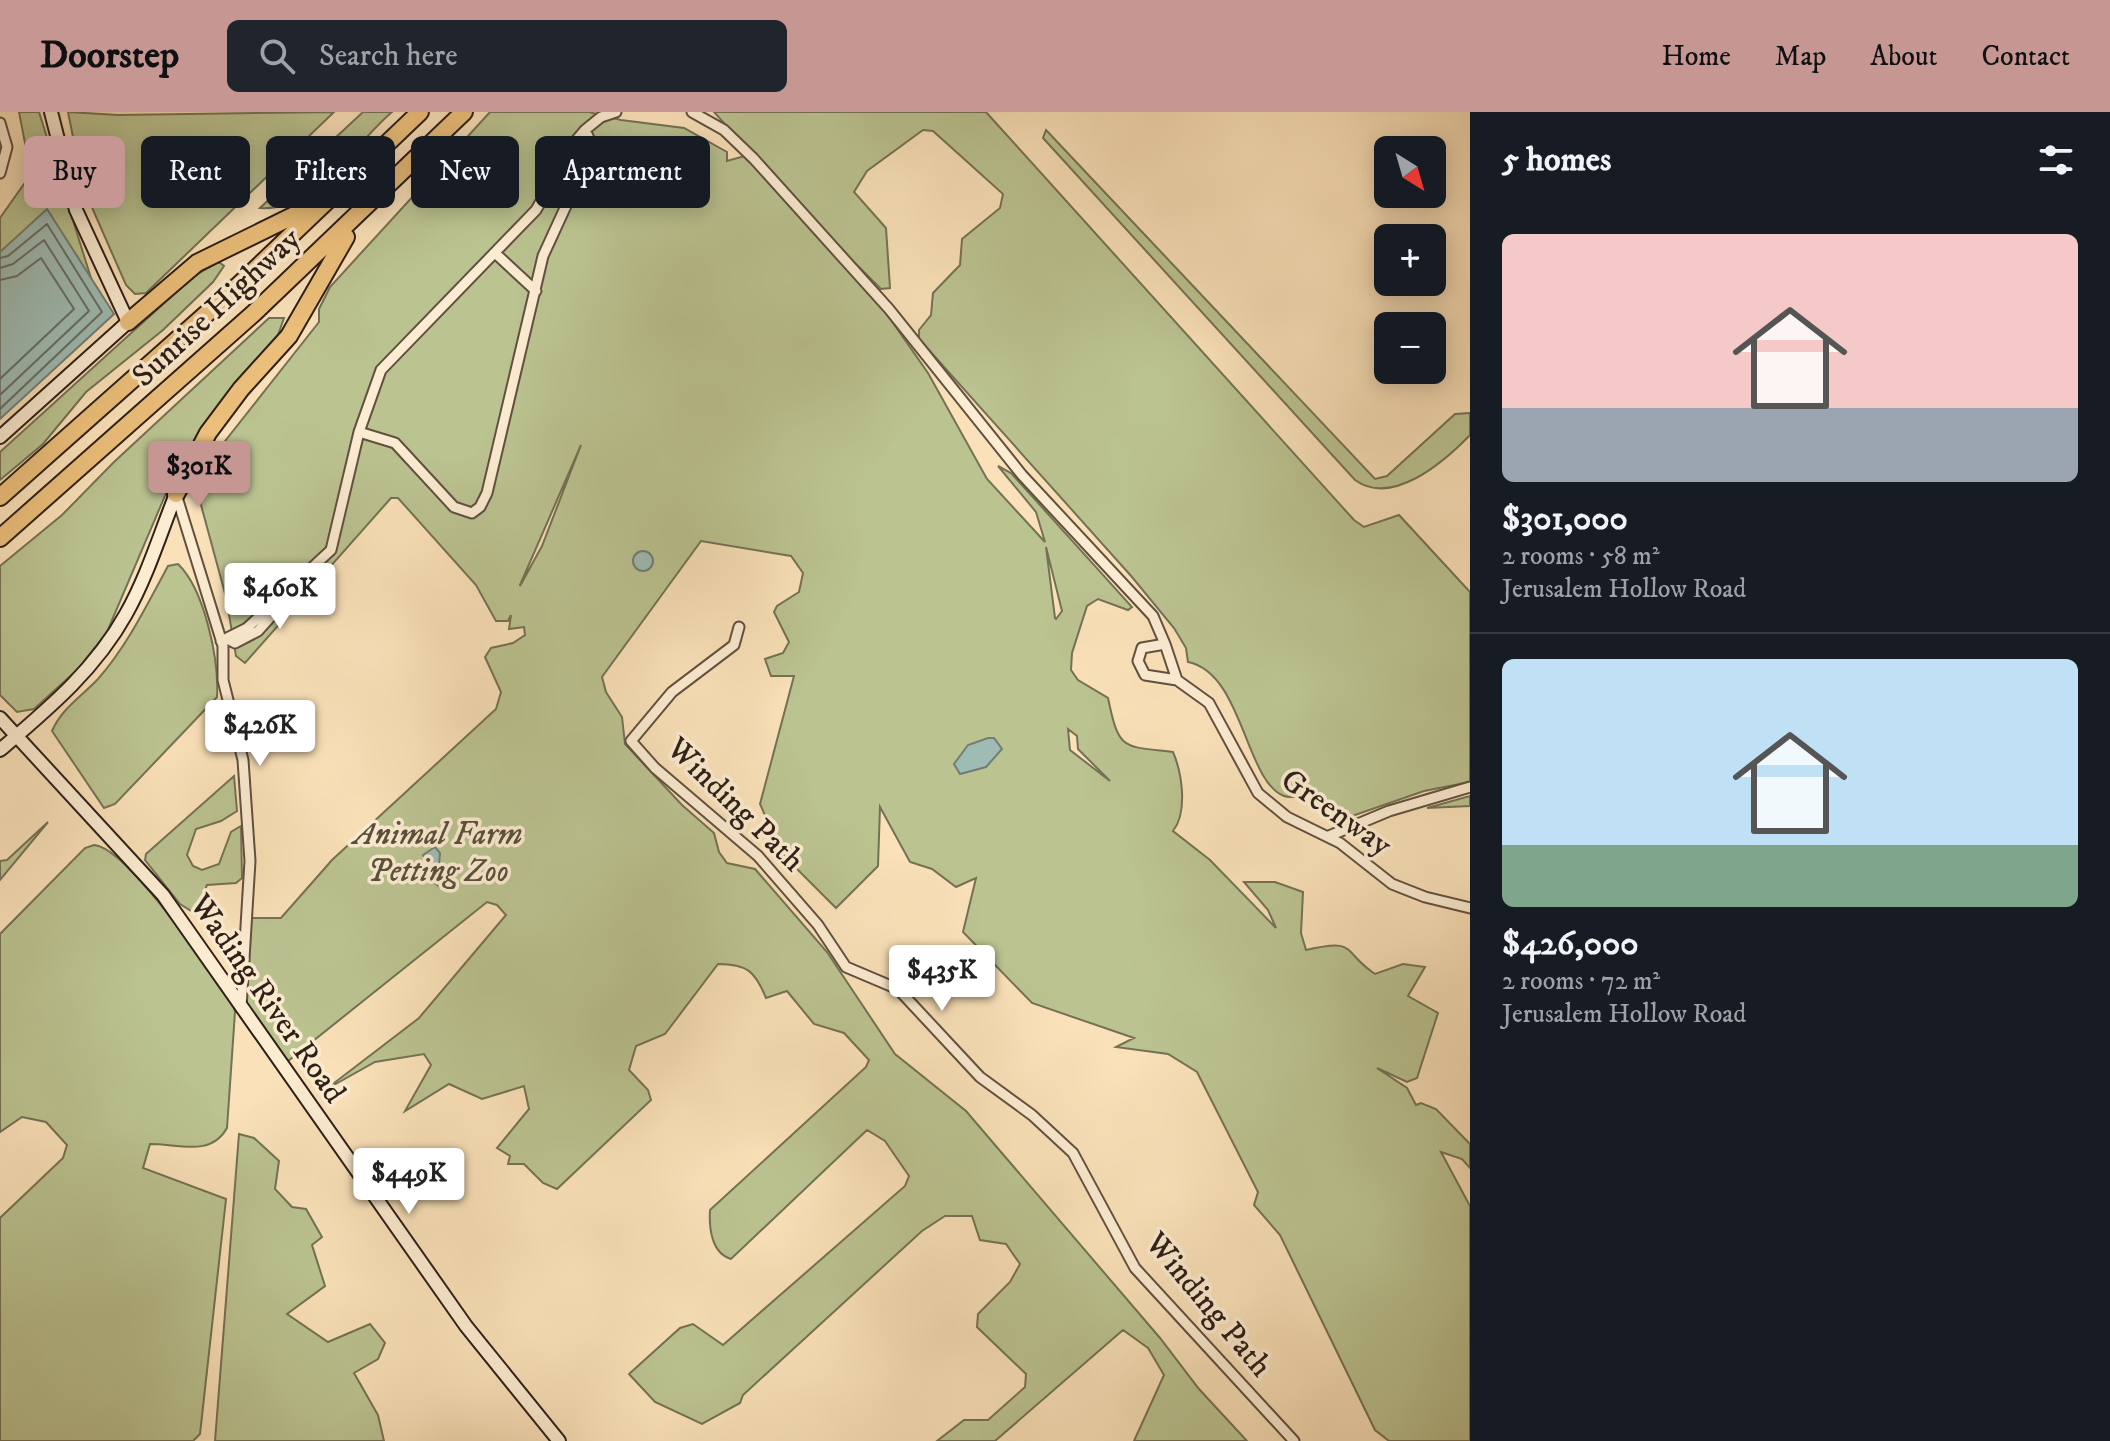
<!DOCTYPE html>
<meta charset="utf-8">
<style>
body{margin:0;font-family:"IM FELL DW Pica",serif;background:#20242c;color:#f1f3f6;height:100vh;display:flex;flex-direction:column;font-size:30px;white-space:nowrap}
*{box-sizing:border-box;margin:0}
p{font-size:26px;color:#9ea1a6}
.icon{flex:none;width:44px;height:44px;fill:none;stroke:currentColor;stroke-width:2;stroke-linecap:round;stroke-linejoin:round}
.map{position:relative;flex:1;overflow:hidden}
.details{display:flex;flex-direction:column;background:#171b24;width:640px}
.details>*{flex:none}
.hud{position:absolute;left:24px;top:24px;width:760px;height:72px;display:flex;gap:16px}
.needle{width:52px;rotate:143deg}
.buttons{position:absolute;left:1374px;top:24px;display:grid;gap:16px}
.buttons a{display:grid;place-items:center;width:72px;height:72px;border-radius:12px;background:#171b24;box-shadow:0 4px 20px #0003;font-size:40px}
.price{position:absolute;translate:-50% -68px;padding:0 18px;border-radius:8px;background:#fff;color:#222;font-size:26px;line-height:52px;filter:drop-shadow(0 2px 4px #0008)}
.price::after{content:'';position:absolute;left:50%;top:48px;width:24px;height:18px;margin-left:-12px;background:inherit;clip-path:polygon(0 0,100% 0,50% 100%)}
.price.current{background:#c59692;color:#111}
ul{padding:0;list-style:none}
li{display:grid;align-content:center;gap:16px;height:424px;padding:0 32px}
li+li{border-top:2px solid #363941}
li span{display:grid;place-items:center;height:248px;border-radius:12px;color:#555}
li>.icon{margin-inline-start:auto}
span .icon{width:144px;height:144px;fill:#fffc;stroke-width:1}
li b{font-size:34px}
h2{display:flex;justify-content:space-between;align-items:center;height:96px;padding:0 32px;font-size:34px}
.tag{padding:0 28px;border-radius:12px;background:#171b24;box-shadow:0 4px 20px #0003;font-size:28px;line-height:72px}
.tag.current{background:#c59692;color:#111}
header{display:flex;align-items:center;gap:48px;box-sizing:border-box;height:112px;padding:0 40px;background:#c59692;color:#111}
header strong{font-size:38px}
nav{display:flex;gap:44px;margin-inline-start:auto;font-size:28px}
.search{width:560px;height:72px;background:#20242c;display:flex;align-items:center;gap:20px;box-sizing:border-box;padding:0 28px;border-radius:12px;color:#9ea1a6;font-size:30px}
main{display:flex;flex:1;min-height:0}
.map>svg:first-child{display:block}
.green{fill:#bbc391;stroke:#747154;stroke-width:2;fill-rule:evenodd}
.water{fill:#9fbcb4;stroke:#727d75;stroke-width:2}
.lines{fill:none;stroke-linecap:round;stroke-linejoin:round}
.shore{stroke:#666e66;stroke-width:2}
.street-casing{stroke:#615040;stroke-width:13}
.secondary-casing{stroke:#2e1f17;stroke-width:16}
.highway-casing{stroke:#2e1f17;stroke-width:20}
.street{stroke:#fcecd2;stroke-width:9}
.secondary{stroke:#fcecd2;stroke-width:12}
.highway{stroke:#edc07c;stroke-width:16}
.labels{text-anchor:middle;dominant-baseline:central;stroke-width:7;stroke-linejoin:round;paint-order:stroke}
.street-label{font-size:32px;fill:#2e1f17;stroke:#fcecd2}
.park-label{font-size:32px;font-style:italic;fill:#58503c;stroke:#fcecd2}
</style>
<header>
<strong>Doorstep</strong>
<div class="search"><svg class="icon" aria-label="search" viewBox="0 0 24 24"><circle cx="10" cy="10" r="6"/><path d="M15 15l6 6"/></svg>Search here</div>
<nav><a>Home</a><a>Map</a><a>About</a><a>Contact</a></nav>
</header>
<main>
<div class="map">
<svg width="1470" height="1329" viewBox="0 0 1470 1329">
<rect width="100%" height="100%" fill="#fae1b9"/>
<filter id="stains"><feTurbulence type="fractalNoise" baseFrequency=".0025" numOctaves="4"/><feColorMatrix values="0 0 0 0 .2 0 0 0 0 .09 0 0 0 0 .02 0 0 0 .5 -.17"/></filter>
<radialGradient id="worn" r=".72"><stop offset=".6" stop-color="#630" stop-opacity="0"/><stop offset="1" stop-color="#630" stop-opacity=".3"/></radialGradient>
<path class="green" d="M 19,0 L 39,0 L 101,198 L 0,171 L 0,106 L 31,62 Z
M 68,0 L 118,3 L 334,0 L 146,181 L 135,182 L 126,173 L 83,75 Z
M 363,0 L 392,0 C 354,32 315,100 260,96 Z
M 490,0 L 589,0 L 621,8 L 684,16 L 727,40 L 727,49 L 752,42 L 714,0 L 986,0 L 1354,408 L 1364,415 L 1399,403 L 1470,480 L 1470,670 L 1424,679 L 1335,710 L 1328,708 L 1308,681 C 1300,683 1292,687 1284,684 C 1245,669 1243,561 1188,550 L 1186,536 L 1174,516 L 1132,465 L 919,227 L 919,218 L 931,203 L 933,181 L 960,153 L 962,127 L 1000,96 L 1003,82 L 933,19 L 923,18 L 867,59 L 854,80 L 886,116 L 890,176 L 881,177 L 842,138 L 928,261 L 987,367 L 1045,430 L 1036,400 L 998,354 L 1011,361 L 1132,495 L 1128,498 L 1098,487 L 1087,494 L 1072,541 L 1071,558 L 1078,568 L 1108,586 C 1119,639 1122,634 1173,640 C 1182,661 1188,700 1173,719 L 1210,748 L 1276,816 L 1268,798 L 1244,770 L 1275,770 L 1303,780 L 1301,821 L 1306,838 C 1358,826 1341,839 1375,862 L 1403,852 L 1425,855 L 1408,884 L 1438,901 L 1417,966 L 1407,970 L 1377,956 L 1407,976 L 1416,993 L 1421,991 L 1436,997 L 1470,1032 L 1470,1056 L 1462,1047 L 1441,1040 L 1470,1094 L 1470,1329 L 1389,1329 L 1375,1318 L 1280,1123 L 1254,1093 L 1258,1080 L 1197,960 L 1168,942 L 1116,935 L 1134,926 L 1032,891 L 963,820 L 976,766 L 956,775 L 932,757 L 910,750 L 880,695 L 878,754 L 836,796 L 782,742 L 760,692 L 794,564 L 771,564 L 765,547 L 783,541 L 789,530 L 774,500 L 777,494 L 799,480 L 803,461 L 791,444 L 701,429 L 602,565 L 606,580 L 622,605 L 625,632 L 682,693 L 714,721 L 719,740 L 727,751 L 755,757 L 827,840 L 895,942 L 966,999 L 1160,1226 L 1199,1277 L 1247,1329 L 1134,1329 L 1164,1263 L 1148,1236 L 1123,1218 L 995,1329 L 937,1329 L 964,1308 L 988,1308 L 1025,1275 L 1026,1262 L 977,1215 L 978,1202 L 1010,1170 L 1020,1152 L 1006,1132 L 980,1128 L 972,1104 L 945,1104 L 922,1119 L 743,1283 L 740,1291 L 702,1312 L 655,1290 L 629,1262 L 680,1216 L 693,1212 L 723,1233 L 905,1074 L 909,1064 L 885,1029 L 867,1018 L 731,1147 C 711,1141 709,1115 710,1098 L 866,955 L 869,948 L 844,921 L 814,912 L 787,879 L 766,886 C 755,859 747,852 718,852 L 665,922 L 636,934 L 629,958 L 648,978 L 651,988 L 557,1077 L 543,1071 L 524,1052 L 508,1052 L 510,1044 L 497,1036 L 529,997 L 524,974 L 482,987 L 449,972 L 405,999 L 431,953 L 424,942 L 375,950 L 325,978 L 419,906 L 506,803 L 497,793 L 487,790 L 283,953 L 242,896 L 249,806 L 281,806 L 332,748 L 496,597 L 501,580 L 485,545 L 491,536 L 513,531 L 525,523 L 524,515 L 509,517 L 511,503 L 508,509 L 496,509 L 476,473 L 398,386 L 391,386 L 245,551 L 236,544 L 226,485 L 198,382 L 199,362 L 319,210 L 319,197 L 330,175 ZM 581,333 L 542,434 L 520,474 L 520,473 ZM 1046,435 L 1062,499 L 1056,507 L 1055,506 ZM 1068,617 L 1077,624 L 1078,637 L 1110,669 L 1070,638 Z
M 1046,18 L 1375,367 L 1387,364 L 1455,302 L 1470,301 L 1470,323 C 1444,350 1392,395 1355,368 L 1043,26 Z
M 219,150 L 224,154 L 213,170 L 163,218 L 86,280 L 43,332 L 0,368 L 0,340 L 194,164 Z
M 269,206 L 284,206 L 278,223 L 167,379 L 107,520 L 77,558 L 34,597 L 17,600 L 0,583 L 0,454 L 62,403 L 114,350 Z
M 178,452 C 205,478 219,548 217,585 L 115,692 L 104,696 L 52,619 C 62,596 82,584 98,567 C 127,534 147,493 168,454 Z
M 234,664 L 237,699 L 221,709 L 196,717 L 187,743 L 193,754 L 202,758 L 219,752 L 231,720 L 241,714 L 242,766 L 236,771 L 207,773 L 196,802 L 180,792 L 145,748 L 146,742 Z
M 1470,684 L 1470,694 L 1427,696 Z
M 48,710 L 0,768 L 0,749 L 7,748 Z
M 94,733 C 129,736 209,860 233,891 L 235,900 L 227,1016 C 211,1045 179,1032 150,1032 L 143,1056 L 226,1087 L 200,1322 L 193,1329 L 0,1329 L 0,1106 L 63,1046 L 67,1033 L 46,1010 L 22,1005 L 0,1020 L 0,822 L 85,736 Z
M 239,1022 L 254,1026 L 279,1049 L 275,1077 L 292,1095 L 306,1097 L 322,1125 L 312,1133 L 325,1174 L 287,1202 L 328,1230 L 370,1212 L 385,1231 L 378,1247 L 354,1261 L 378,1303 L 384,1329 L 215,1329 Z"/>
<path class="water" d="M 47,97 L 114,202 L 0,307 L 0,140 Z
M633 449a10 10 0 1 1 20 0a10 10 0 1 1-20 0Z
M 988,626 L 994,626 L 1002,637 L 986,655 L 960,662 L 954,652 L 968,633 Z
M 435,735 L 440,741 L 439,753 L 445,764 L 440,775 L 431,769 L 430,755 L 423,743 Z"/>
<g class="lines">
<path class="shore" d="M 0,146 L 8,144 L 47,112 L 102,200 L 0,297
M 0,156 L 13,152 L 44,128 L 89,199 L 0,283
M 0,168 L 17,164 L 41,146 L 74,197 L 0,267"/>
<defs>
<path id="street" d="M 692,0 L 724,18 L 754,47 L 889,197 L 1022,363 L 1153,504 L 1165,532
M 0,11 L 7,35 L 0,61
M 495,141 L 536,179
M 359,320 L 395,331 L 454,395 L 472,401 L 480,395 L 487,381 L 543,144 L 593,35 L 585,18
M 176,382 L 223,534 L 223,568 L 243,648 L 250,749 L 241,896
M 739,515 L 734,533 L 672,580 L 631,629 L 655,656 L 758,744 L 818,813 L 846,855 L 898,877 L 980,965 L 1032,1003 L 1073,1041 L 1135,1156 L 1294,1329
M 227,527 L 235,531 L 258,519 L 310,461
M 221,529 L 247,516 L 331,438 L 359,320 L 381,258 L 536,98 L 574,31 L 585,18 L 601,5 L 616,0
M 1177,568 L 1165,532 L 1142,536 L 1138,549 L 1145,563 L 1177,568 L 1209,591 L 1258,681 L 1287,705 L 1340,731 L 1392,772 L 1425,785 L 1470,796
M 1329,724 L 1389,699 L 1470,675"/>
<path id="secondary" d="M 0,325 L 128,210 L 76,98 L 51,0
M 0,606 L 163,783 L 466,1214 L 559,1329
M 0,638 C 48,597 95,558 126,502 C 147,465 160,422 176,382"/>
<path id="highway" d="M 128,210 L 197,151 L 311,95
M 176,382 L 208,321 L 241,277 L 289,224 L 346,125
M 0,385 L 240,172 L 420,0
M 0,426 L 254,201 L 464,0"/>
</defs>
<use href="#street" class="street-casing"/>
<use href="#secondary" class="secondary-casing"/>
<use href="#highway" class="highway-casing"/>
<use href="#street" class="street"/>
<use href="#secondary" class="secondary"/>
<use href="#highway" class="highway"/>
</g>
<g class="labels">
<g class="street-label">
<text transform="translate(217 196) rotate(-43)">Sunrise Highway</text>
<text transform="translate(735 693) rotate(44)">Winding Path</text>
<text transform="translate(1336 701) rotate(35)">Greenway</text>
<text transform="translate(267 887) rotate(55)">Wading River Road</text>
<text transform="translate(1208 1193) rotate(50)">Winding Path</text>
</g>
<g class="park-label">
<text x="438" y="723">Animal Farm<tspan x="438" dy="37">Petting Zoo</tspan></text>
</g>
</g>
<rect width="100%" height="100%" filter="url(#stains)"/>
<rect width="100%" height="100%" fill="url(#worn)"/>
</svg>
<div class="buttons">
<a><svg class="needle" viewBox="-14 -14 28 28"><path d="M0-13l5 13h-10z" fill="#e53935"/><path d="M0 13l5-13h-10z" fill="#9ea1a6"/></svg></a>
<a>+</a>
<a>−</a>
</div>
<b class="price current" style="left:199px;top:397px">$301K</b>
<b class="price" style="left:280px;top:519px">$460K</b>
<b class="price" style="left:260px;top:656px">$426K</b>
<b class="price" style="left:942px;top:901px">$435K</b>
<b class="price" style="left:409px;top:1104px">$449K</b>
<div class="hud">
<a class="tag current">Buy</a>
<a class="tag">Rent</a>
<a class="tag">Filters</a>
<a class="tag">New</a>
<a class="tag">Apartment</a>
</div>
</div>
<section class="details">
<h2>5 homes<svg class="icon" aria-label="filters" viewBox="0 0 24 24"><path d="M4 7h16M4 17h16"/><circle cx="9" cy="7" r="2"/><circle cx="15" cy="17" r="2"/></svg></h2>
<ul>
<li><span style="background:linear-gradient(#f6c9c9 70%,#9aa5b1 0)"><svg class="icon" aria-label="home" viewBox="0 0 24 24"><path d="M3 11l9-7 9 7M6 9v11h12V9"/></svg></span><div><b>$301,000</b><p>2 rooms · 58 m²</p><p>Jerusalem Hollow Road</p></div></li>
<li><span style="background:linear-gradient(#bfe0f5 75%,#7fa58c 0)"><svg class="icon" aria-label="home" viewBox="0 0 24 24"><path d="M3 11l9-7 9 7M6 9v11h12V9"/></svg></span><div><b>$426,000</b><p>2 rooms · 72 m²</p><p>Jerusalem Hollow Road</p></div></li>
</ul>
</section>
</main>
